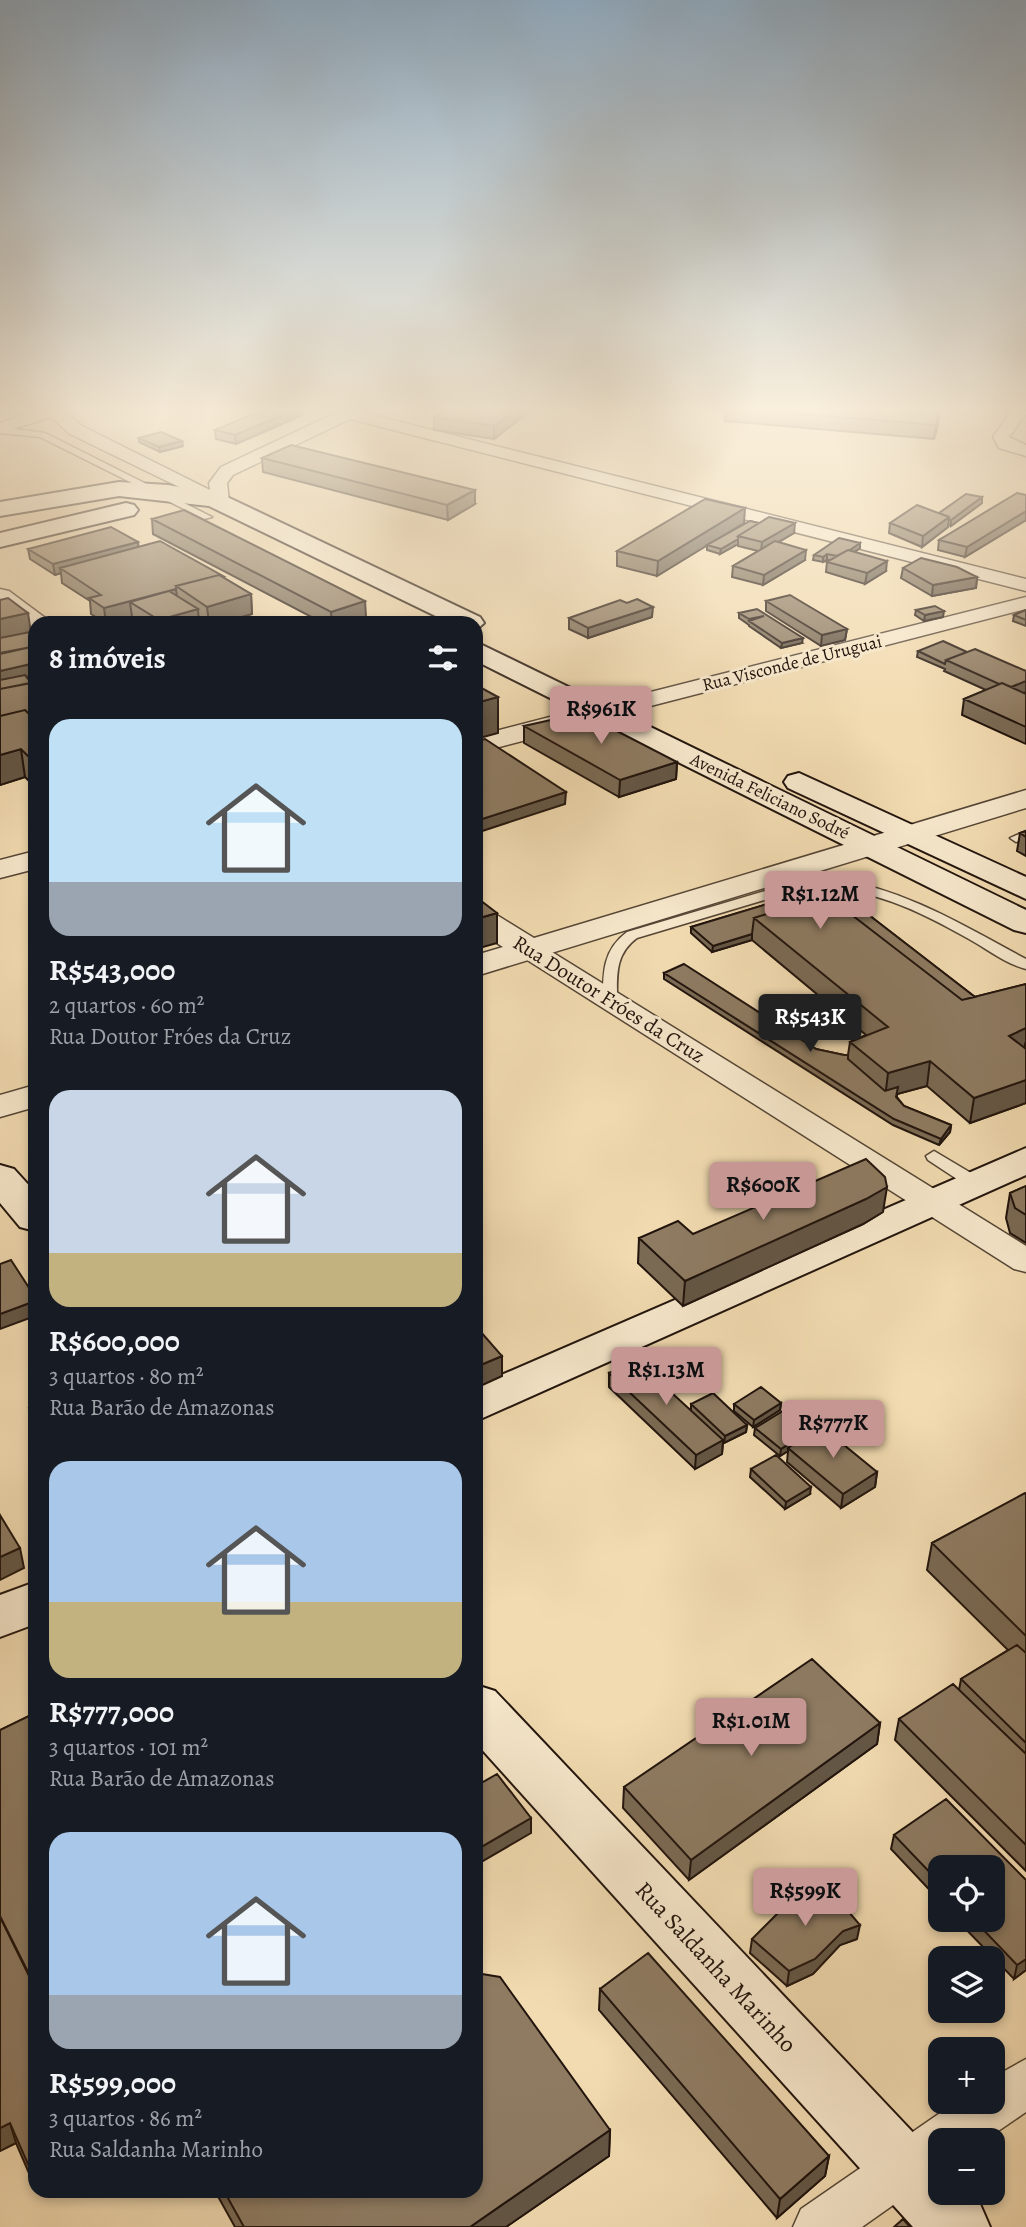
<!DOCTYPE html>
<html lang="pt">
<meta charset="utf-8">
<style>
body{margin:0;font-family:Alegreya,serif;background:#20242c;color:#f1f3f6;height:100vh;display:flex;flex-direction:column;font-size:26px;white-space:nowrap}
*{box-sizing:border-box;margin:0}
p{font-size:23px;color:#9ea1a6}
.icon{flex:none;width:38px;height:38px;fill:none;stroke:currentColor;stroke-width:2;stroke-linecap:round;stroke-linejoin:round}
.map{position:relative;flex:1;overflow:hidden}
.panel{position:absolute;left:28px;top:616px;width:455px;height:1582px;display:flex;flex-direction:column;background:#171b24;border-radius:21px;box-shadow:0 4px 10px #0003}
.panel>*{flex:none}
.fabs{position:absolute;left:928px;top:1855px;display:grid;gap:14px}
.fabs a{display:grid;place-items:center;width:77px;height:77px;border-radius:14px;background:#171b24;box-shadow:0 4px 10px #0003;font-size:35px}
.price{position:absolute;translate:-50% -60px;padding:0 16px;border-radius:7px;background:#c59692;color:#111;font-size:23px;line-height:46px;filter:drop-shadow(0 2px 4px #0008)}
.price::after{content:'';position:absolute;left:50%;top:42px;width:21px;height:16px;margin-left:-10px;background:inherit;clip-path:polygon(0 0,100% 0,50% 100%)}
.price.on{background:#222;color:#fff}
ul{padding:0;list-style:none}
li{display:grid;align-content:center;gap:14px;height:371px;padding:0 21px}
li span{display:grid;place-items:center;height:217px;border-radius:21px;color:#555}
li>.icon{margin-inline-start:auto}
span .icon{width:126px;height:126px;fill:#fffc;stroke-width:1}
li b{font-size:30px}
h2{display:flex;justify-content:space-between;align-items:center;height:84px;padding:0 21px;font-size:30px}
.map>svg:first-child{display:block}
.lines{fill:none;stroke-linecap:round;stroke-linejoin:round}
.service-casing{stroke:#554636;stroke-width:3}
.minor-casing{stroke:#554636;stroke-width:3}
.tertiary-casing{stroke:#554636;stroke-width:3}
.secondary-casing{stroke:#21140d;stroke-width:4}
.service{fill:#f7e8cc;fill-rule:evenodd}
.minor{fill:#f7e8cc;fill-rule:evenodd}
.tertiary{fill:#f7e8cc;fill-rule:evenodd}
.secondary{fill:#f7e8cc;fill-rule:evenodd}
.wall{fill:#7a6a54;stroke:#21140d;stroke-width:2;fill-rule:evenodd}
.shaded-wall{fill:#635645;stroke:#21140d;stroke-width:2}
.building{fill:#8e7b62;stroke:#21140d;stroke-width:2}
.labels{text-anchor:middle;dominant-baseline:central;stroke-width:6;stroke-linejoin:round;paint-order:stroke}
.far-street-label{font-size:18px;fill:#21140d;stroke:#f7e8cc}
.street-label{font-size:21px;fill:#21140d;stroke:#f7e8cc}
.near-street-label{font-size:24px;fill:#21140d;stroke:#f7e8cc}
</style>
<div class="map">
<svg width="1026" height="2227" viewBox="0 0 1026 2227">
<rect width="100%" height="100%" fill="#f2dbb1"/>
<filter id="stains"><feTurbulence type="fractalNoise" baseFrequency=".00286" numOctaves="4"/><feColorMatrix values="0 0 0 0 .2 0 0 0 0 .09 0 0 0 0 .02 0 0 0 .5 -.17"/></filter>
<radialGradient id="worn" r=".72"><stop offset=".6" stop-color="#630" stop-opacity="0"/><stop offset="1" stop-color="#630" stop-opacity=".3"/></radialGradient>
<g class="lines">
<defs>
<path id="service" d="M 0,427 L 45,433 L 212,517 L 204,519 L 40,437 L 0,433 Z
M 1026,831 L 1026,839 L 1016,842 L 1010,838 Z
M 836,879 C 907,890 964,926 1026,959 L 1026,969 C 1006,964 987,949 969,939 C 916,909 870,887 808,887 L 637,938 C 615,954 617,975 617,1000 L 610,1004 L 603,1000 C 603,972 603,950 627,932 L 802,880 Z
M 934,1151 L 981,1179 L 983,1183 L 981,1187 L 969,1187 L 928,1160 L 926,1156 Z"/>
<path id="minor" d="M 43,408 L 60,408 L 82,426 L 210,490 L 209,483 L 221,467 L 346,408 L 363,408 L 360,412 L 1026,579 L 1026,591 L 350,419 L 233,475 L 227,483 L 229,502 L 220,507 L 70,434 L 51,417 L 0,433 L 0,423 Z
M 1014,408 L 1026,408 L 1026,414 L 1009,437 L 1026,445 L 1026,456 L 999,448 L 993,437 Z
M 1026,597 L 1026,609 L 635,710 L 624,703 L 627,698 Z
M 530,942 L 539,944 L 1026,1246 L 1026,1272 L 1014,1269 L 521,956 L 517,950 L 521,944 Z
M 1026,2059 L 1026,2112 L 985,2140 L 940,2140 L 940,2172 L 862,2227 L 793,2227 L 801,2209 L 956,2102 L 992,2102 L 992,2078 Z"/>
<path id="tertiary" d="M 0,589 L 9,591 L 52,623 L 35,623 L 35,630 L 30,628 L 0,607 Z
M 635,695 L 645,697 L 649,703 L 645,709 L 476,753 L 476,736 Z
M 1026,790 L 1026,808 L 476,976 L 476,955 L 503,947 L 476,930 L 476,906 L 487,909 L 534,938 Z
M 35,851 L 35,869 L 0,878 L 0,860 Z
M 35,1085 L 35,1107 L 0,1117 L 0,1095 Z"/>
<path id="secondary" d="M 119,482 L 168,485 L 223,495 L 480,617 L 484,623 L 476,630 L 476,623 L 450,623 L 209,506 L 119,496 L 0,516 L 0,502 Z
M 126,503 L 134,505 L 138,510 L 134,515 L 0,547 L 0,533 Z
M 476,642 L 1026,910 L 1026,933 L 1014,930 L 476,661 Z
M 799,773 L 1026,877 L 1026,899 L 788,788 L 784,782 L 788,776 Z
M 1026,1148 L 1026,1175 L 476,1421 L 476,1386 Z
M 0,1165 L 14,1169 L 35,1192 L 35,1231 L 20,1227 L 0,1203 Z
M 35,1582 L 35,1624 L 0,1637 L 0,1595 Z
M 476,1685 L 495,1691 L 940,2161 L 940,2193 L 970,2193 L 980,2204 L 990,2227 L 913,2227 L 476,1743 Z"/>
</defs>
<use href="#service" class="service-casing"/>
<use href="#minor" class="minor-casing"/>
<use href="#tertiary" class="tertiary-casing"/>
<use href="#secondary" class="secondary-casing"/>
<use href="#service" class="service"/>
<use href="#minor" class="minor"/>
<use href="#tertiary" class="tertiary"/>
<use href="#secondary" class="secondary"/>
</g>
<path class="wall" d="M 534,408 L 494,439 L 434,430 L 434,417 Z
M 570,408 L 604,408 L 601,410 Z
M 725,408 L 939,412 L 938,425 L 934,439 L 725,421 Z
M 302,415 L 236,444 L 216,439 L 215,430 Z
M 139,438 L 183,446 L 160,452 L 139,442 Z
M 262,458 L 475,504 L 448,520 L 263,472 Z
M 1026,495 L 1026,520 L 965,557 L 938,550 L 939,540 Z
M 982,503 L 951,526 L 948,525 L 948,527 L 922,547 L 889,533 L 890,523 L 939,513 Z
M 152,519 L 366,617 L 347,623 L 323,623 L 153,534 Z
M 750,521 L 794,533 L 779,542 L 805,560 L 763,585 L 732,577 L 733,566 L 758,551 L 738,546 L 738,544 L 720,554 L 707,550 L 707,545 L 657,576 L 617,566 L 617,551 L 744,523 L 713,541 Z
M 138,542 L 138,547 L 224,578 L 251,594 L 252,614 L 220,623 L 204,623 L 199,620 L 199,623 L 135,623 L 133,621 L 132,617 L 110,623 L 105,623 L 91,614 L 90,601 L 62,583 L 61,573 L 55,575 L 30,559 L 28,549 Z
M 860,543 L 860,548 L 855,552 L 886,571 L 865,584 L 826,572 L 827,562 L 830,560 L 827,560 L 823,562 L 813,560 L 814,555 Z
M 903,568 L 977,577 L 976,588 L 932,596 L 901,578 Z
M 0,600 L 31,632 L 35,631 L 35,787 L 25,777 L 0,785 ZM 26,676 L 31,676 L 33,682 L 31,683 Z
M 766,601 L 847,629 L 845,640 L 821,646 L 766,611 Z
M 916,610 L 943,617 L 924,621 L 915,615 Z
M 1026,610 L 1026,626 L 1013,621 L 1014,615 Z
M 739,613 L 802,643 L 781,648 L 749,626 L 749,625 L 739,618 Z
M 652,617 L 588,638 L 569,629 L 569,618 Z
M 918,651 L 967,652 L 1026,671 L 1026,692 L 1024,693 L 1026,694 L 1026,744 L 962,715 L 964,699 L 986,690 L 944,671 L 945,669 L 917,657 Z
M 524,726 L 677,762 L 676,779 L 619,797 L 524,743 Z
M 1026,831 L 1026,856 L 1017,851 L 1020,833 Z
M 830,885 L 975,997 L 1026,984 L 1026,1103 L 970,1123 L 927,1086 L 897,1094 L 897,1097 L 904,1106 L 951,1125 L 950,1132 L 939,1145 L 893,1125 L 664,979 L 664,973 L 816,1049 L 844,1055 L 848,1055 L 850,1042 L 866,1035 L 752,940 L 712,952 L 691,933 L 691,927 Z
M 1026,1186 L 1026,1243 L 1010,1233 L 1006,1218 L 1010,1193 Z
M 883,1212 L 863,1224 L 683,1306 L 638,1263 L 639,1238 L 693,1234 Z
M 609,1373 L 691,1410 L 691,1404 L 747,1425 L 746,1432 L 724,1443 L 723,1443 L 722,1454 L 695,1469 L 609,1387 Z
M 781,1403 L 780,1410 L 753,1427 L 734,1411 L 734,1404 Z
M 35,1405 L 35,1427 L 31,1422 L 29,1408 Z
M 755,1428 L 811,1429 L 811,1434 L 877,1472 L 875,1487 L 841,1508 L 787,1462 L 788,1451 L 780,1456 L 754,1435 Z
M 751,1469 L 810,1494 L 785,1509 L 750,1477 Z
M 1026,1494 L 1026,1871 L 895,1740 L 899,1719 L 959,1690 L 961,1679 L 1008,1650 L 927,1570 L 932,1543 Z
M 35,1713 L 35,2187 L 16,2143 L 0,2151 L 0,1730 Z
M 880,1723 L 877,1744 L 689,1880 L 623,1808 L 624,1787 Z
M 894,1835 L 1026,1880 L 1026,1970 L 1014,1979 L 957,1920 L 992,1920 L 940,1867 L 940,1901 L 891,1849 Z
M 752,1939 L 857,1939 L 840,1945 L 813,1974 L 787,1986 L 750,1953 Z
M 600,1989 L 829,2156 L 825,2176 L 777,2218 L 599,2010 Z
M 610,2130 L 609,2156 L 506,2227 L 235,2227 L 215,2191 L 476,2191 Z"/>
<path class="shaded-wall" d="M 299,408 L 302,408 L 302,415 L 236,444 L 235,435 Z
M 518,408 L 534,408 L 494,439 L 494,426 Z
M 939,412 L 938,425 L 934,439 L 936,425 Z
M 182,441 L 183,446 L 160,452 L 159,447 Z
M 475,490 L 475,504 L 448,520 L 447,505 Z
M 982,497 L 982,503 L 951,526 L 951,520 Z
M 745,508 L 744,523 L 657,576 L 658,561 Z
M 1026,511 L 1026,520 L 965,557 L 967,547 Z
M 949,517 L 948,527 L 922,547 L 923,536 Z
M 795,523 L 794,533 L 761,552 L 762,542 Z
M 738,539 L 738,544 L 720,554 L 721,549 Z
M 138,542 L 139,552 L 60,568 L 61,573 L 55,575 L 53,564 Z
M 860,543 L 860,548 L 839,562 L 840,557 Z
M 806,550 L 805,560 L 763,585 L 764,575 Z
M 827,554 L 827,560 L 823,562 L 823,557 Z
M 887,561 L 886,571 L 865,584 L 867,573 Z
M 977,577 L 976,588 L 932,596 L 933,585 Z
M 176,589 L 178,604 L 130,602 L 132,617 L 106,623 L 104,608 Z
M 251,594 L 252,614 L 220,623 L 209,623 L 207,607 Z
M 365,601 L 366,617 L 347,623 L 332,623 L 331,612 Z
M 653,607 L 652,617 L 588,638 L 588,628 Z
M 198,609 L 199,623 L 159,623 L 159,620 Z
M 944,611 L 943,617 L 924,621 L 925,615 Z
M 28,613 L 32,639 L 0,646 L 0,619 Z
M 847,629 L 845,640 L 821,646 L 822,635 Z
M 803,638 L 802,643 L 781,648 L 782,643 Z
M 35,663 L 35,675 L 29,667 L 31,676 L 0,682 L 0,671 Z
M 1026,681 L 1026,692 L 1007,699 L 1009,688 Z
M 498,697 L 498,733 L 476,739 L 476,703 Z
M 21,749 L 25,777 L 0,785 L 0,755 Z
M 677,762 L 676,779 L 619,797 L 620,780 Z
M 566,792 L 565,804 L 476,833 L 476,821 Z
M 497,913 L 497,943 L 476,949 L 476,919 Z
M 752,934 L 752,940 L 712,952 L 713,946 Z
M 1026,1028 L 1026,1045 L 1025,1044 L 1024,1051 L 1009,1036 Z
M 930,1061 L 927,1086 L 897,1094 L 895,1104 L 885,1098 L 888,1073 Z
M 1026,1080 L 1026,1103 L 970,1123 L 974,1098 Z
M 951,1125 L 950,1132 L 939,1145 L 941,1139 Z
M 887,1187 L 883,1212 L 863,1224 L 683,1306 L 685,1281 Z
M 35,1301 L 35,1316 L 0,1329 L 0,1314 Z
M 502,1356 L 502,1376 L 476,1388 L 476,1367 Z
M 781,1403 L 780,1410 L 753,1427 L 754,1420 Z
M 747,1425 L 746,1432 L 724,1443 L 725,1436 Z
M 811,1429 L 810,1436 L 788,1448 L 788,1451 L 780,1456 L 781,1449 Z
M 723,1440 L 722,1454 L 695,1469 L 696,1455 Z
M 877,1472 L 875,1487 L 841,1508 L 843,1494 Z
M 811,1487 L 810,1494 L 785,1509 L 786,1502 Z
M 20,1548 L 24,1568 L 0,1580 L 0,1557 Z
M 880,1723 L 877,1744 L 689,1880 L 691,1860 Z
M 531,1818 L 531,1833 L 476,1865 L 476,1850 Z
M 860,1925 L 857,1939 L 840,1945 L 813,1974 L 787,1986 L 789,1971 L 843,1931 Z
M 1026,1959 L 1026,1970 L 1014,1979 L 1017,1965 Z
M 10,2123 L 16,2143 L 0,2151 L 0,2128 Z
M 610,2130 L 609,2156 L 506,2227 L 470,2227 Z
M 829,2156 L 825,2176 L 777,2218 L 780,2199 Z
M 35,2168 L 35,2185 L 31,2171 Z"/>
<path class="building" d="M 268,408 L 299,408 L 235,435 L 215,430 Z
M 446,408 L 518,408 L 494,426 L 434,417 Z
M 725,408 L 888,408 L 939,412 L 936,425 Z
M 161,432 L 182,441 L 159,447 L 139,438 Z
M 291,445 L 475,490 L 447,505 L 262,458 Z
M 1017,493 L 1026,495 L 1026,511 L 967,547 L 939,540 Z
M 966,494 L 982,497 L 951,520 L 949,520 L 949,517 L 939,513 Z
M 705,499 L 745,508 L 658,561 L 617,551 Z
M 917,505 L 949,517 L 923,536 L 890,523 Z
M 184,510 L 365,601 L 331,612 L 152,519 Z
M 769,517 L 795,523 L 762,542 L 738,536 Z
M 750,521 L 759,523 L 738,536 L 738,539 L 721,549 L 707,545 Z
M 111,527 L 138,542 L 53,564 L 28,549 Z
M 839,538 L 860,543 L 850,550 L 848,550 L 837,556 L 827,554 L 823,557 L 814,555 Z
M 160,541 L 223,576 L 221,576 L 219,575 L 176,586 L 176,589 L 104,608 L 89,598 L 101,595 L 60,568 Z
M 775,541 L 806,550 L 764,575 L 733,566 Z
M 848,550 L 887,561 L 867,573 L 827,562 Z
M 921,558 L 957,567 L 977,577 L 933,585 L 903,568 Z
M 219,575 L 251,594 L 207,607 L 176,586 Z
M 169,591 L 198,609 L 159,620 L 130,602 Z
M 790,595 L 847,629 L 822,635 L 766,601 Z
M 8,598 L 28,613 L 0,619 L 0,600 Z
M 637,599 L 653,607 L 588,628 L 569,618 L 620,600 L 627,603 Z
M 935,606 L 944,611 L 925,615 L 916,610 Z
M 757,609 L 803,638 L 782,643 L 749,621 L 764,616 L 749,619 L 739,613 Z
M 1026,610 L 1026,620 L 1014,615 Z
M 35,631 L 35,663 L 0,671 L 0,654 L 31,647 L 0,653 L 0,638 Z
M 943,641 L 967,652 L 946,660 L 945,664 L 918,651 Z
M 975,649 L 1026,671 L 1026,681 L 1011,687 L 1002,683 L 999,684 L 946,660 Z
M 35,666 L 35,676 L 29,667 Z
M 25,675 L 31,683 L 0,689 L 0,680 Z
M 35,682 L 35,713 L 29,714 L 25,710 L 0,716 L 0,689 Z
M 1002,683 L 1026,694 L 1026,727 L 964,699 Z
M 476,685 L 498,697 L 476,703 Z
M 25,710 L 35,719 L 35,763 L 21,749 L 0,755 L 0,716 Z
M 582,713 L 677,762 L 620,780 L 524,726 Z
M 485,739 L 566,792 L 476,821 L 476,741 Z
M 1026,831 L 1026,837 L 1020,833 Z
M 830,885 L 975,997 L 962,1000 L 826,895 L 754,918 L 752,934 L 713,946 L 691,927 Z
M 826,895 L 962,1000 L 1026,984 L 1026,1028 L 1009,1036 L 1026,1049 L 1026,1080 L 974,1098 L 930,1061 L 888,1073 L 850,1042 L 888,1027 L 754,918 Z
M 476,897 L 497,913 L 476,919 Z
M 684,964 L 816,1049 L 844,1055 L 848,1055 L 848,1059 L 885,1091 L 898,1087 L 896,1097 L 904,1106 L 951,1125 L 941,1139 L 894,1119 L 664,973 Z
M 866,1159 L 885,1177 L 887,1187 L 866,1199 L 685,1281 L 639,1238 L 678,1221 L 693,1234 Z
M 1026,1186 L 1026,1215 L 1015,1208 L 1010,1193 Z
M 11,1260 L 35,1297 L 35,1301 L 0,1314 L 0,1264 Z
M 480,1331 L 502,1356 L 476,1367 L 476,1333 Z
M 636,1360 L 723,1440 L 696,1455 L 609,1373 Z
M 761,1387 L 781,1403 L 754,1420 L 734,1404 Z
M 713,1393 L 747,1425 L 725,1436 L 691,1404 Z
M 35,1405 L 35,1416 L 29,1408 Z
M 786,1409 L 811,1429 L 781,1449 L 755,1428 Z
M 822,1427 L 877,1472 L 843,1494 L 788,1448 Z
M 776,1455 L 811,1487 L 786,1502 L 751,1469 Z
M 1025,1493 L 1026,1494 L 1026,1636 L 932,1543 Z
M 0,1515 L 20,1548 L 0,1557 Z
M 1017,1645 L 1026,1653 L 1026,1743 L 961,1679 Z
M 812,1659 L 880,1723 L 691,1860 L 624,1787 Z
M 953,1684 L 1026,1754 L 1026,1845 L 899,1719 Z
M 35,1713 L 35,1986 L 0,1916 L 0,1730 Z
M 497,1774 L 531,1818 L 476,1850 L 476,1786 Z
M 946,1799 L 1026,1880 L 1026,1959 L 1017,1965 L 974,1920 L 992,1920 L 992,1867 L 940,1867 L 940,1883 L 894,1835 Z
M 824,1883 L 860,1925 L 843,1931 L 815,1959 L 789,1971 L 752,1939 L 781,1910 Z
M 0,1917 L 35,1988 L 35,2168 L 31,2171 L 10,2123 L 0,2128 Z
M 648,1953 L 829,2156 L 780,2199 L 600,1989 Z
M 476,1973 L 500,1977 L 610,2130 L 470,2227 L 244,2227 L 224,2191 L 476,2191 Z
M 903,2219 L 910,2227 L 894,2227 Z"/>
<linearGradient id="sky" x2="0" y2="1"><stop stop-color="#8fa8bc"/><stop offset="0.57" stop-color="#f9efdc"/><stop offset="1" stop-color="#f9efdc" stop-opacity="0"/></linearGradient>
<rect width="1026" height="719" fill="url(#sky)"/>
<g class="labels">
<g class="far-street-label">
<text transform="translate(792 663) rotate(-14)">Rua Visconde de Uruguai</text>
<text transform="translate(770 796) rotate(26)">Avenida Feliciano Sodré</text>
</g>
<g class="street-label">
<text transform="translate(609 999) rotate(32)">Rua Doutor Fróes da Cruz</text>
</g>
<g class="near-street-label">
<text transform="translate(716 1967) rotate(47)">Rua Saldanha Marinho</text>
</g>
</g>
<rect width="100%" height="100%" filter="url(#stains)"/>
<rect width="100%" height="100%" fill="url(#worn)"/>
</svg>
<div class="fabs">
<a><svg class="icon" aria-label="locate" viewBox="0 0 24 24"><circle cx="12" cy="12" r="6"/><path d="M12 2v4M12 18v4M2 12h4M18 12h4"/></svg></a>
<a><svg class="icon" aria-label="layers" viewBox="0 0 24 24"><path d="M12 4l9 5-9 5-9-5zM3 14l9 5 9-5"/></svg></a>
<a>+</a>
<a>−</a>
</div>
<b class="price" style="left:601px;top:746px">R$961K</b>
<b class="price" style="left:820px;top:931px">R$1.12M</b>
<b class="price on" style="left:810px;top:1054px">R$543K</b>
<b class="price" style="left:763px;top:1222px">R$600K</b>
<b class="price" style="left:666px;top:1407px">R$1.13M</b>
<b class="price" style="left:833px;top:1460px">R$777K</b>
<b class="price" style="left:751px;top:1758px">R$1.01M</b>
<b class="price" style="left:805px;top:1928px">R$599K</b>
<section class="panel">
<h2>8 imóveis<svg class="icon" aria-label="filters" viewBox="0 0 24 24"><path d="M4 7h16M4 17h16"/><circle cx="9" cy="7" r="2"/><circle cx="15" cy="17" r="2"/></svg></h2>
<ul>
<li><span style="background:linear-gradient(#bfe0f5 75%,#9aa5b1 0)"><svg class="icon" aria-label="home" viewBox="0 0 24 24"><path d="M3 11l9-7 9 7M6 9v11h12V9"/></svg></span><div><b>R$543,000</b><p>2 quartos · 60 m²</p><p>Rua Doutor Fróes da Cruz</p></div></li>
<li><span style="background:linear-gradient(#c9d6e8 75%,#c2b280 0)"><svg class="icon" aria-label="home" viewBox="0 0 24 24"><path d="M3 11l9-7 9 7M6 9v11h12V9"/></svg></span><div><b>R$600,000</b><p>3 quartos · 80 m²</p><p>Rua Barão de Amazonas</p></div></li>
<li><span style="background:linear-gradient(#a9c7e8 65%,#c2b280 0)"><svg class="icon" aria-label="home" viewBox="0 0 24 24"><path d="M3 11l9-7 9 7M6 9v11h12V9"/></svg></span><div><b>R$777,000</b><p>3 quartos · 101 m²</p><p>Rua Barão de Amazonas</p></div></li>
<li><span style="background:linear-gradient(#a9c7e8 75%,#9aa5b1 0)"><svg class="icon" aria-label="home" viewBox="0 0 24 24"><path d="M3 11l9-7 9 7M6 9v11h12V9"/></svg></span><div><b>R$599,000</b><p>3 quartos · 86 m²</p><p>Rua Saldanha Marinho</p></div></li>
</ul>
</section>
</div>
